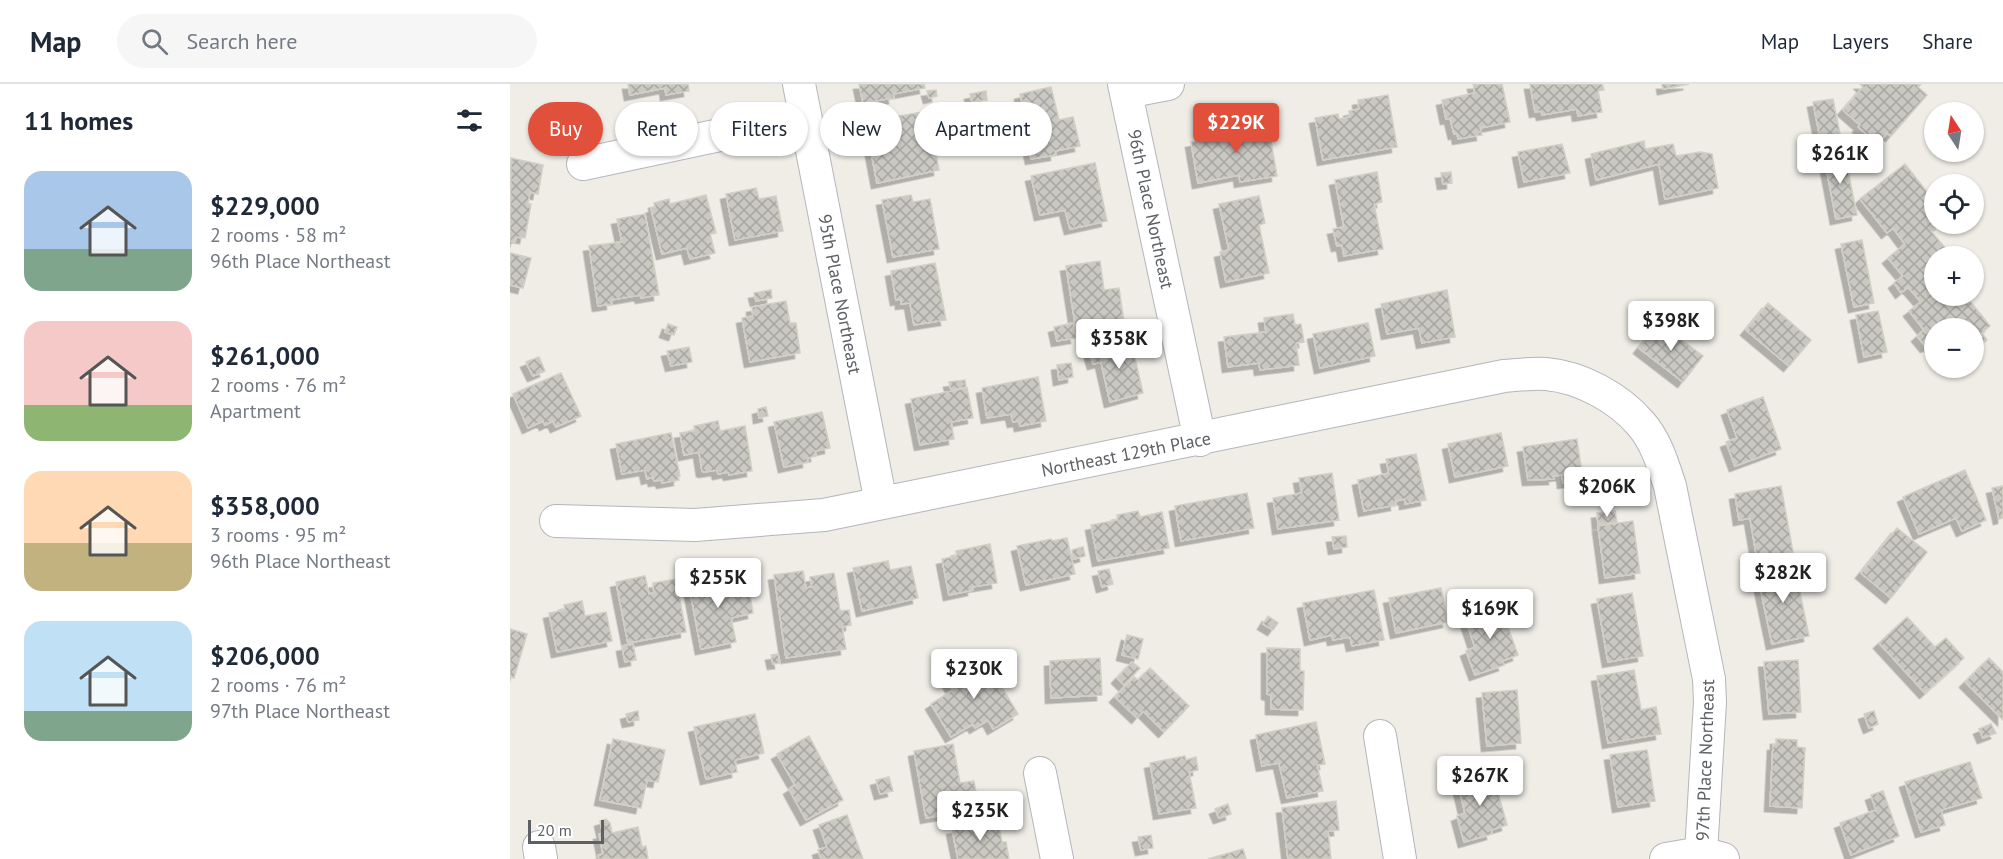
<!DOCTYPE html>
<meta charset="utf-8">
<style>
body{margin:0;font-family:"PT Sans",sans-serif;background:#f6f6f7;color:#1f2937;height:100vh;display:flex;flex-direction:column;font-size:22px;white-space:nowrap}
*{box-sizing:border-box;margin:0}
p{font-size:20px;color:#747a83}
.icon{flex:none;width:33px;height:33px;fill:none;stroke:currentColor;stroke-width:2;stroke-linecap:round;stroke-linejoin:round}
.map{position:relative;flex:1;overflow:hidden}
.panel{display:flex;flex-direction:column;background:#fff;width:510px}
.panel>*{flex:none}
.banner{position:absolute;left:18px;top:18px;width:570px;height:54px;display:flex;gap:12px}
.needle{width:39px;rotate:348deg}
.tools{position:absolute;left:1414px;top:18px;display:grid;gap:12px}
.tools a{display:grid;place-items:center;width:60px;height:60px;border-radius:50%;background:#fff;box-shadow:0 2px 4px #0004;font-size:30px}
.scale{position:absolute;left:18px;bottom:15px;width:76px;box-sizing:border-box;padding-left:6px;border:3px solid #5d6165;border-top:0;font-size:16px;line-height:21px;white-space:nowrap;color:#5d6165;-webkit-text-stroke:4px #fff;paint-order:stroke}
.price{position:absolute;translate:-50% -51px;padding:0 14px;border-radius:6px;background:#fff;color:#222;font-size:20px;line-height:39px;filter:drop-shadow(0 2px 3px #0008)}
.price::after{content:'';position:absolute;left:50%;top:36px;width:18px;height:14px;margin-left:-9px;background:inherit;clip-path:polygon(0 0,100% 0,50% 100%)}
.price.on{background:#e0503b;color:#fff}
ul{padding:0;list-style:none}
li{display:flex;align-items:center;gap:18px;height:150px;padding:0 24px}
li span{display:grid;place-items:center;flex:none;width:168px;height:120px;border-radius:18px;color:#555}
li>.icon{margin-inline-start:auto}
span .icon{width:72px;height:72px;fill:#fffc;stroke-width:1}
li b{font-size:26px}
h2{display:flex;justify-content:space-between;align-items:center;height:72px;padding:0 24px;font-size:26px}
.tag{padding:0 21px;border-radius:27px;background:#fff;box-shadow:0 2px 4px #0004;font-size:21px;line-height:54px}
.tag.on{background:#e0503b;color:#fff}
header{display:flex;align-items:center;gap:36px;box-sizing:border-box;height:84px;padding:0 30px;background:#fff;border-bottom:2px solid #e0e1e3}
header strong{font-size:28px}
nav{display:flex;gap:33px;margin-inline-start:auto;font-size:21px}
.search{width:420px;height:54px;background:#f6f6f7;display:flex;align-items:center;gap:15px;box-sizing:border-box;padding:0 21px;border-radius:33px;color:#747a83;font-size:22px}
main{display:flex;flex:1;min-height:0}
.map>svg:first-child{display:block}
.building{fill:url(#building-cross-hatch);stroke:#d3cfc4;stroke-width:1.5;filter:url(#shadow)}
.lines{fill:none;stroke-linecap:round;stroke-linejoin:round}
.minor-casing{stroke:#b3b6ba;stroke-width:34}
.minor{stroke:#fff;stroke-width:32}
.labels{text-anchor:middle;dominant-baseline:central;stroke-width:5;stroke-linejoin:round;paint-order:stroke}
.street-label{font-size:18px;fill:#5d6165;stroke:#fff}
</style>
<header>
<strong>Map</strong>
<div class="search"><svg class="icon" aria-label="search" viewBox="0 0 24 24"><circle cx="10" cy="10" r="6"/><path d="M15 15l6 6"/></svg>Search here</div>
<nav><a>Map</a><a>Layers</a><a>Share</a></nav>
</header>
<main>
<section class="panel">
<h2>11 homes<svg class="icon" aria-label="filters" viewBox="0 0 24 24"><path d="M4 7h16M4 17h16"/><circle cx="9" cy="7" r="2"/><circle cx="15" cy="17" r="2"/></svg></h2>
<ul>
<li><span style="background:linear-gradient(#a9c7e8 65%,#7fa58c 0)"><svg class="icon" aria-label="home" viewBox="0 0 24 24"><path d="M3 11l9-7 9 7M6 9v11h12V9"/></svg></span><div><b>$229,000</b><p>2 rooms · 58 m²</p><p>96th Place Northeast</p></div></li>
<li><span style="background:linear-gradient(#f6c9c9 70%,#8fb573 0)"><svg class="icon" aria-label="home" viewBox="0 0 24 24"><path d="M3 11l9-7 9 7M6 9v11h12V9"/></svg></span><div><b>$261,000</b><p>2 rooms · 76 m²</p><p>Apartment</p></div></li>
<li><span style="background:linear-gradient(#ffd9b3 60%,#c2b280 0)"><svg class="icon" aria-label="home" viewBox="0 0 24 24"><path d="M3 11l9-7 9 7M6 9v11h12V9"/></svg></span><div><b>$358,000</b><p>3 rooms · 95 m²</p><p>96th Place Northeast</p></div></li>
<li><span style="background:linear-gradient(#bfe0f5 75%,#7fa58c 0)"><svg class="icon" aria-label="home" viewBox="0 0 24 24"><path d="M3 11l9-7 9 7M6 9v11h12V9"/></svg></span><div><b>$206,000</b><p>2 rooms · 76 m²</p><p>97th Place Northeast</p></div></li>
</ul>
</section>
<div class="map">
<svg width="1493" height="775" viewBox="0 0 1493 775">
<defs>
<pattern id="building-cross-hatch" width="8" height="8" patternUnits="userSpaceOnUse" patternTransform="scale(1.5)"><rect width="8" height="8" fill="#cac8c2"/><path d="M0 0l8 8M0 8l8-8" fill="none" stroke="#a7a6a1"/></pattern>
<filter id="shadow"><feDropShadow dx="-5.5" dy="5.5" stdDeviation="0" flood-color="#0004"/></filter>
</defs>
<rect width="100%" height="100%" fill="#efede6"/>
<path class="building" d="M 118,0 L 178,0 L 179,7 L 156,11 L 155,4 L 120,11 Z
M 349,0 L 414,0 L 415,4 L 383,10 L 384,14 L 353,19 Z
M 963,0 L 992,0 L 1000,38 L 970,44 L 972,51 L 948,55 L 947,49 L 944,50 L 940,34 L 936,35 L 932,16 L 965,9 Z
M 1020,0 L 1092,0 L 1094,6 L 1088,7 L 1092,28 L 1068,32 L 1067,25 L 1032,31 L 1031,27 L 1025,28 Z
M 1152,0 L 1179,0 L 1153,5 Z
M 1350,0 L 1411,0 L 1408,3 L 1417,11 L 1381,52 L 1377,49 L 1368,60 L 1348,43 L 1350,41 L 1333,26 L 1353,3 Z
M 541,3 L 549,36 L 563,33 L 570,62 L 545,67 L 546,71 L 521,75 L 517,55 L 521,55 L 518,44 L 511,46 L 508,32 L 515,30 L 510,10 Z
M 426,6 L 427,12 L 419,14 L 417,7 Z
M 476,7 L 477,16 L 462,18 L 460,10 Z
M 878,11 L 887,63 L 813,76 L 805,34 L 828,30 L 829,35 L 840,33 L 839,27 L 849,25 L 848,16 Z
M 1323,15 L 1331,55 L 1311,59 L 1303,18 Z
M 418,27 L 429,86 L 367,99 L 361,67 L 389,61 L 383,33 Z
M 757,35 L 767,92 L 730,98 L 729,91 L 688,99 L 681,58 L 723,50 L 722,42 Z
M 1134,57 L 1135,65 L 1163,60 L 1166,72 L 1190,68 L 1202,70 L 1208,104 L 1155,115 L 1149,80 L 1086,96 L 1081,70 Z
M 1052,60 L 1060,89 L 1014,98 L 1008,68 Z
M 1334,67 L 1347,131 L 1326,135 L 1314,72 Z
M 1,74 L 33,81 L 28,110 L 20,108 L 18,120 L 21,120 L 15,154 L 6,153 L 5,158 L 0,157 Z
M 585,79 L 597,137 L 560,145 L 555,126 L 530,131 L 521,92 Z
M 1395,80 L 1425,118 L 1425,140 L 1430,140 L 1421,147 L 1442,172 L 1425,172 L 1425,212 L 1456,212 L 1480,242 L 1472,249 L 1477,256 L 1464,266 L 1464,244 L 1425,244 L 1425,269 L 1419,261 L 1416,263 L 1407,252 L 1414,246 L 1399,227 L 1411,218 L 1398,203 L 1391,209 L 1384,199 L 1393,192 L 1378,174 L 1395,160 L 1383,144 L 1377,149 L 1350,115 Z
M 867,88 L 872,118 L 864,120 L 873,165 L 834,172 L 832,161 L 827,162 L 823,145 L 834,143 L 825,96 Z
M 941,88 L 942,99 L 933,100 L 931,89 Z
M 246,104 L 249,115 L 266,112 L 273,147 L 225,156 L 216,110 Z
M 196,111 L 206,149 L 200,150 L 205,169 L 180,175 L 177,164 L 152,170 L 141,124 L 145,123 L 144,119 L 159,115 L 160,120 Z
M 401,111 L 403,118 L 420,115 L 429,165 L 383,173 L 372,116 Z
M 749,112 L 755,139 L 749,141 L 759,189 L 716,198 L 710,168 L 719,166 L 709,120 Z
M 135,130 L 149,211 L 131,214 L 130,211 L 101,216 L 102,220 L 88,222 L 79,162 L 112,158 L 107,135 Z
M 1352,156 L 1364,219 L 1344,223 L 1331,160 Z
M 0,169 L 21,174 L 13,204 L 0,201 Z
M 590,177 L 594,206 L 609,204 L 614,238 L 566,246 L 556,182 Z
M 425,179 L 436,236 L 404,241 L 400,219 L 391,220 L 391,215 L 386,216 L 381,187 Z
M 261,206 L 262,214 L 246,217 L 244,209 Z
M 937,206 L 945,253 L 912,259 L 909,244 L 877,250 L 871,220 Z
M 276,217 L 280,239 L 286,239 L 290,269 L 240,278 L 232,234 L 243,232 L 242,223 Z
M 1258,219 L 1301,256 L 1279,282 L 1236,246 Z
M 1368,227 L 1377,268 L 1354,273 L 1346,231 Z
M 783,230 L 785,241 L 791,240 L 794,258 L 786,259 L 789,281 L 750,286 L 749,279 L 718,283 L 714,253 L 756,248 L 754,234 Z
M 563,239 L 566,254 L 547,257 L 544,243 Z
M 858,239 L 865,272 L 810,284 L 803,250 Z
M 1149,239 L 1193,272 L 1173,298 L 1129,264 Z
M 158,240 L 167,243 L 164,251 L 155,248 Z
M 621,257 L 633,309 L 600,318 L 591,278 L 583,280 L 579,266 Z
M 179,263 L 182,278 L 161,282 L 157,267 Z
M 29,273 L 35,287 L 23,292 L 16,278 Z
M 561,279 L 563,293 L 549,296 L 547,281 Z
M 51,289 L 71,332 L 46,343 L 43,337 L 35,341 L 33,337 L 18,344 L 3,310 Z
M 528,293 L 536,337 L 510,342 L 509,337 L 503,338 L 501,330 L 477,334 L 472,304 Z
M 455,296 L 456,303 L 441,306 L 439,298 Z
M 457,304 L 463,334 L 441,338 L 444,355 L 410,361 L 401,315 Z
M 1253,313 L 1271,365 L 1225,382 L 1216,358 L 1227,354 L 1217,326 Z
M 256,323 L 258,332 L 249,334 L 248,325 Z
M 312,328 L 320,364 L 305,367 L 306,372 L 297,374 L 298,378 L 274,383 L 264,338 Z
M 208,337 L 210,347 L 235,342 L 242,387 L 219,391 L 218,388 L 208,390 L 207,386 L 194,388 L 192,387 L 189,368 L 174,371 L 170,349 L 185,347 L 184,342 Z
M 161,349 L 170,392 L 168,393 L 169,396 L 152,399 L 151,396 L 144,397 L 143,393 L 137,395 L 135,386 L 112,390 L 106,360 Z
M 991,349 L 998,382 L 945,393 L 938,360 Z
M 1067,355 L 1073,396 L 1053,399 L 1052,391 L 1043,392 L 1044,395 L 1018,396 L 1013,363 Z
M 906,370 L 916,416 L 895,420 L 895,415 L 885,417 L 886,421 L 854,427 L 848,396 L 879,389 L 876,375 Z
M 1455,386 L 1476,436 L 1452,447 L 1446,434 L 1409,450 L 1393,413 Z
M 822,389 L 829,436 L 768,445 L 763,414 L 792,409 L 789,394 Z
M 1271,402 L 1283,468 L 1247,475 L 1240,434 L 1229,436 L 1225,410 Z
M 1493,402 L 1493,434 L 1489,435 L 1482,404 Z
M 737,409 L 744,444 L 671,457 L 665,422 Z
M 628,427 L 630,433 L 652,428 L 659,464 L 588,477 L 581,441 L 608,436 L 607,431 Z
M 1105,427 L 1107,438 L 1088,440 L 1087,429 Z
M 1123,437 L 1130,489 L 1095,494 L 1088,442 Z
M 1387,444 L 1417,468 L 1381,514 L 1351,489 Z
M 836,452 L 837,463 L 824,465 L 822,453 Z
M 557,454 L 565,490 L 516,501 L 507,462 L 541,455 L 542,457 Z
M 480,460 L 487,499 L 462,503 L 463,506 L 439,511 L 432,475 L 447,472 L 446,467 Z
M 573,463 L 575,472 L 564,475 L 562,466 Z
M 378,477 L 380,486 L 401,482 L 408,514 L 352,527 L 343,484 Z
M 1284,480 L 1299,552 L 1262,560 L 1247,488 Z
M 599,485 L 603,500 L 592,503 L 588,487 Z
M 293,487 L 296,504 L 302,503 L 300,493 L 324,489 L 330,527 L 339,526 L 341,541 L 332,543 L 336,565 L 276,574 L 264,491 Z
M 212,491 L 215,503 L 238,499 L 243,529 L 221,534 L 226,558 L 191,565 L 178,497 Z
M 135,492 L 139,510 L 144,509 L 143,499 L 166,495 L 176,548 L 118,559 L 106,498 Z
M 931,504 L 938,538 L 886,549 L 879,514 Z
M 864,506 L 874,556 L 842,562 L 840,553 L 823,556 L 822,551 L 800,556 L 793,519 Z
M 1122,509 L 1133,572 L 1098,578 L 1087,515 Z
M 72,517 L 75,532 L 96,528 L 102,557 L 47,568 L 39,529 L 55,526 L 54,521 Z
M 990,521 L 1008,571 L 992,577 L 994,581 L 965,591 L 956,567 L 965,563 L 955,534 Z
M 758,532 L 768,539 L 763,546 L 753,540 Z
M 1397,533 L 1425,563 L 1436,554 L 1454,574 L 1415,609 L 1369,559 Z
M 0,545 L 17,550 L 4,594 L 0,593 Z
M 617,551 L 633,555 L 628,575 L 612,571 Z
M 123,560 L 126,576 L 115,578 L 112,562 Z
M 757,564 L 790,565 L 790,587 L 794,587 L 793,626 L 761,625 L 761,611 L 757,610 Z
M 268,570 L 270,579 L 263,580 L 261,571 Z
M 473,572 L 508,630 L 483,645 L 478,636 L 465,644 L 463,640 L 441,653 L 421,620 L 443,606 L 436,595 Z
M 590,574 L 592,611 L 541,614 L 540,577 Z
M 1479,574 L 1493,588 L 1493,636 L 1455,598 Z
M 1288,576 L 1291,628 L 1259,630 L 1254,578 Z
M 622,578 L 630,584 L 614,601 L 607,594 Z
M 640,584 L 679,622 L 654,648 L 633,627 L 627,634 L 605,613 L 624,593 L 628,596 Z
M 1124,586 L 1131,626 L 1146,623 L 1151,650 L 1098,659 L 1087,592 Z
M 1007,606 L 1011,659 L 977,662 L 972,609 Z
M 128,627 L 129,636 L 118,638 L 116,630 Z
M 1364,627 L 1368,640 L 1359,644 L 1354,630 Z
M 245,630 L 254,669 L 225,676 L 227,688 L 196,695 L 184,643 Z
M 806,638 L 815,680 L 807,681 L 813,707 L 777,714 L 769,679 L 752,682 L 746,651 Z
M 1481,640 L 1486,649 L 1473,654 L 1469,645 Z
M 299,652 L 333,716 L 296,736 L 279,705 L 285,701 L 267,670 Z
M 103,655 L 155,666 L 148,698 L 137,696 L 131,724 L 90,716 Z
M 1266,655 L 1287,656 L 1287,663 L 1295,664 L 1292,724 L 1260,722 L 1263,661 L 1266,661 Z
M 443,660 L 450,699 L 464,697 L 469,725 L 416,734 L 404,667 Z
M 1137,666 L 1145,717 L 1108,723 L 1100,671 Z
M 675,672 L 676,676 L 686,673 L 688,686 L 679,688 L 686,724 L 649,730 L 640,679 Z
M 1460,678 L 1472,714 L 1431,726 L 1435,741 L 1411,748 L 1395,698 Z
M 982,687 L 997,741 L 981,746 L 982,750 L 954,758 L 947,732 L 955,729 L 947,696 Z
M 379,693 L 383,707 L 370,710 L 366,696 Z
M 1373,707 L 1389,752 L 1341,771 L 1330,739 L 1366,726 L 1361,711 Z
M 826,717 L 829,746 L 818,747 L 821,775 L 778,775 L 772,724 Z
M 718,720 L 721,730 L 709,734 L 705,725 Z
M 337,731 L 353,775 L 311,775 L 308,766 L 317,763 L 309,741 Z
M 96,735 L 100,739 L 102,749 L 128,743 L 132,763 L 136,762 L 138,775 L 89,775 L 88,771 L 93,770 L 89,750 L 93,750 L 90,737 Z
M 488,737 L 492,758 L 496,758 L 499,775 L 448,775 L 442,745 Z
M 641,751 L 643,764 L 631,766 L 628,753 Z
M 733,765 L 736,775 L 698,775 Z"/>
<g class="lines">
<defs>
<path id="minor" d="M 289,0 L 371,419
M 614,0 L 690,356
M 616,8 L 658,0
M 73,80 L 295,33
M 46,437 L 185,441 L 314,431 L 994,292 C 1008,291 1022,289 1036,290 C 1071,293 1109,314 1131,340 C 1146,357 1153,381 1160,402 L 1199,595 L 1200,618 L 1191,769
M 870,652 L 890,775
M 530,689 L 547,775
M 29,763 L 31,775
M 1156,775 L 1191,769 L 1213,775"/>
</defs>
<use href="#minor" class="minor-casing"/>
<use href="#minor" class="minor"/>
</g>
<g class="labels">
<g class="street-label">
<text transform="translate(641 125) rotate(78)">96th Place Northeast</text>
<text transform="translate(330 210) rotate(79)">95th Place Northeast</text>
<text transform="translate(616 370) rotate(-11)">Northeast 129th Place</text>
<text transform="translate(1195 676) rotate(-88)">97th Place Northeast</text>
</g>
</g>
</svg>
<div class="tools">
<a><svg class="needle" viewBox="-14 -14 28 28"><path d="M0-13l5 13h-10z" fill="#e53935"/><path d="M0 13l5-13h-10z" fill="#747a83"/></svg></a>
<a><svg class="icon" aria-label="locate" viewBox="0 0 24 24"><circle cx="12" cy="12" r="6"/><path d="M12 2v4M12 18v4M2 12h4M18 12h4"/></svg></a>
<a>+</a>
<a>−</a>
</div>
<div class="scale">20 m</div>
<b class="price on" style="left:726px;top:70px">$229K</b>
<b class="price" style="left:1330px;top:101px">$261K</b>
<b class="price" style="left:1161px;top:268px">$398K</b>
<b class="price" style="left:609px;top:286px">$358K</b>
<b class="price" style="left:1097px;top:434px">$206K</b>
<b class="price" style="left:1273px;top:520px">$282K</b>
<b class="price" style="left:208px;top:525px">$255K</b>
<b class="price" style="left:980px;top:556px">$169K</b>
<b class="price" style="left:464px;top:616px">$230K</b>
<b class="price" style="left:970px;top:723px">$267K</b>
<b class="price" style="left:470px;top:758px">$235K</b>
<div class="banner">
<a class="tag on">Buy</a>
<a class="tag">Rent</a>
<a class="tag">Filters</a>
<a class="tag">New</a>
<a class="tag">Apartment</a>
</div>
</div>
</main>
